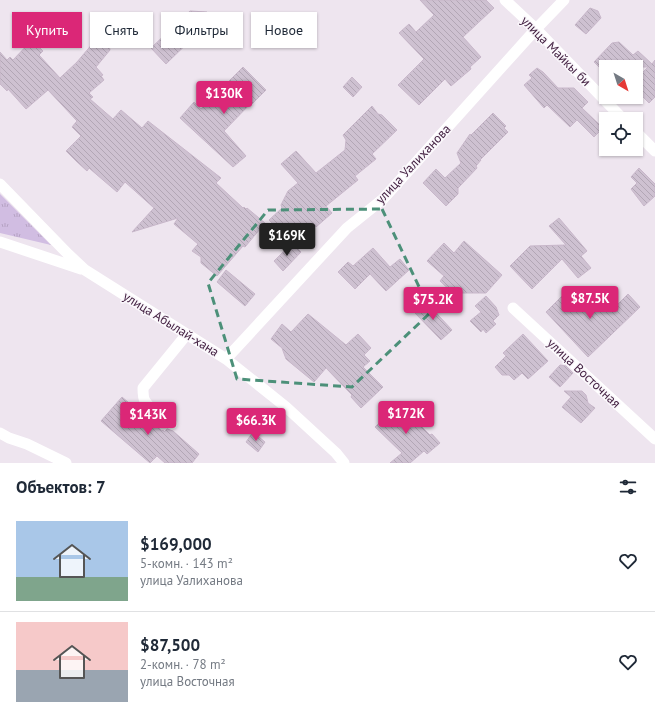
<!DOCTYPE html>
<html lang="ru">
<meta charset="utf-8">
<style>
body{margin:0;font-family:"PT Sans",sans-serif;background:#f2f2f3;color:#1f2937;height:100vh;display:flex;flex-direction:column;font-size:15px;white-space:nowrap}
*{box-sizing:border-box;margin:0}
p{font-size:13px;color:#747a83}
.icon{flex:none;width:22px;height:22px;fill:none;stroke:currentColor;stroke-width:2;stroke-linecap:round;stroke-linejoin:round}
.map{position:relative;height:463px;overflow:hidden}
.details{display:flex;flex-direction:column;background:#fff;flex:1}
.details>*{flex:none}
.banner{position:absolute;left:12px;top:12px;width:400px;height:36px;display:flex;gap:8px}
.needle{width:26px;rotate:141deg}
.controls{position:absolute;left:599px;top:60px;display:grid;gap:8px}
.controls a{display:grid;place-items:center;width:44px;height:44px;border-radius:0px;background:#fff;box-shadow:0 1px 3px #0004;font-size:20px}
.price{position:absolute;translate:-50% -34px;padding:0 9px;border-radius:4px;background:#db2777;color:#fff;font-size:13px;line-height:26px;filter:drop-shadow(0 1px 2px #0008)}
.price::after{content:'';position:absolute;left:50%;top:24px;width:12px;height:9px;margin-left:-6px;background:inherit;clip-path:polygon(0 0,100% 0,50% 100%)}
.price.active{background:#222;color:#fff}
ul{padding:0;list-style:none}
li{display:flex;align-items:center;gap:12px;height:100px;padding:0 16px}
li+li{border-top:1px solid #e0e1e3}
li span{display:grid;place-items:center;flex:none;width:112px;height:80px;border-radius:0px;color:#555}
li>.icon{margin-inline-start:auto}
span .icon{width:48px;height:48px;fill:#fffc;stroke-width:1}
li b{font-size:17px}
h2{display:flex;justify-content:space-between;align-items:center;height:48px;padding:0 16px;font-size:17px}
.pill{padding:0 14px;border-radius:0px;background:#fff;box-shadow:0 1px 3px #0004;font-size:14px;line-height:36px}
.pill.active{background:#db2777;color:#fff}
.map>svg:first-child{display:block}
.grass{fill:url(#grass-tufts)}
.building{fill:url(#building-back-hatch);stroke:#c8b7ca}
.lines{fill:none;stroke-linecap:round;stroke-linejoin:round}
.minor{stroke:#fff;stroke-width:11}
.marked{fill:none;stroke:#4c9079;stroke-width:3;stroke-dasharray:8 5;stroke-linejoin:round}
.labels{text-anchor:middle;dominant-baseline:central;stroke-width:3;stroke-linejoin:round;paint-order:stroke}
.street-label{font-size:13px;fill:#442243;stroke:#faf7fb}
</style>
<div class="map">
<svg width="655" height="463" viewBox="0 0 655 463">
<defs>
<pattern id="grass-tufts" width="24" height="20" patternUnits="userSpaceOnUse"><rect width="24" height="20" fill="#d1bde2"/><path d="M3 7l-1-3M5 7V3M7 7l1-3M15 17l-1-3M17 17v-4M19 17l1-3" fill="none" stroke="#b5a2c3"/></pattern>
<pattern id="building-back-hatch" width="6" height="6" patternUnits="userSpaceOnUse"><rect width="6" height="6" fill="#cec1d1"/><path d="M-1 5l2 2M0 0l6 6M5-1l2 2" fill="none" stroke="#b2a6b5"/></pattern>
</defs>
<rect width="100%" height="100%" fill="#eee5ef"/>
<path class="grass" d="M 0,194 L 51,245 L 0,233 Z"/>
<path class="building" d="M 420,0 L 486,0 L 494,8 L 463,37 L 481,57 L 470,67 L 471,69 L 451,86 L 445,79 L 419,105 L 398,85 L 424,59 L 399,33 L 409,24 L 416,32 L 434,15 Z
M 590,8 L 598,11 L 601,18 L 586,34 L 575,25 Z
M 190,11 L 207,12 L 203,28 L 166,64 L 151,48 Z
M 99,36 L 108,41 L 110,50 L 96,67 L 103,75 L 101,76 L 104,80 L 89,93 L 93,97 L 90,99 L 113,119 L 121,110 L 142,128 L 148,121 L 221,178 L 216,183 L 243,208 L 244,207 L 246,209 L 247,208 L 265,223 L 245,247 L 243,246 L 217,276 L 201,263 L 201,257 L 192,251 L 198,244 L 174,224 L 178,218 L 132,232 L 154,208 L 125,182 L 117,192 L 89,168 L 87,171 L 76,161 L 66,151 L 81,136 L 72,127 L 77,121 L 48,90 L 26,109 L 8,89 L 7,91 L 0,84 L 0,52 L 7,60 L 10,57 L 13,60 L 32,40 L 43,51 L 39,55 L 60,78 L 77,62 Z
M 619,42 L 633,55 L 638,51 L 652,64 L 655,60 L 655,97 L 649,103 L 636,90 L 636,79 L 648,67 L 606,67 L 603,71 L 594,62 L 612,43 Z
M 243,67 L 266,90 L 252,104 L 251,103 L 224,131 L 246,156 L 233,167 L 180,118 L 194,102 L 201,109 Z
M 537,68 L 543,72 L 558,88 L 574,88 L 588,102 L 582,108 L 603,128 L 594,137 L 577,120 L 570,127 L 547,105 L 544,108 L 524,85 L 532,78 L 529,75 Z
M 352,77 L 362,87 L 353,97 L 343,87 Z
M 372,106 L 378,114 L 382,115 L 397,130 L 372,154 L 376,159 L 355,176 L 358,180 L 326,206 L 332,213 L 316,227 L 312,223 L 291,243 L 269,220 L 282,208 L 281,205 L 288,191 L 298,183 L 281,164 L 296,151 L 316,173 L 345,150 L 346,140 L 343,135 Z
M 493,113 L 506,126 L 504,128 L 508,132 L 480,160 L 481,160 L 476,166 L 477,168 L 458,188 L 458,194 L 446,206 L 423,183 L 436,169 L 445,178 L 461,163 L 457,153 L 470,134 L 471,135 Z
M 639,168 L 655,184 L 655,196 L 644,206 L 631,189 L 637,183 L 631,177 Z
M 559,218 L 587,251 L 581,256 L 591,268 L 578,278 L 562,259 L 532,289 L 510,266 L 530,246 L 566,245 L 549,226 Z
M 464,241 L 502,275 L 486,293 L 453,293 L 440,281 L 444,276 L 427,261 L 444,243 L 454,253 Z
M 292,243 L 301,252 L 283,271 L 274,261 Z
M 373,248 L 390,267 L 400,259 L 409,270 L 386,291 L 370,274 L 355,289 L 338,272 L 348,262 L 353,266 Z
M 226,270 L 255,294 L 245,306 L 217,282 Z
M 574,291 L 602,308 L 612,310 L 628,294 L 640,307 L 588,357 L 546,312 L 562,296 L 565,299 Z
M 486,296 L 496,307 L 499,315 L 493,321 L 496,324 L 486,333 L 483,329 L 481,332 L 470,321 L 481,312 L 475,306 Z
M 426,302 L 452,330 L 441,340 L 415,313 Z
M 308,314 L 346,345 L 358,334 L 371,348 L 364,355 L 370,361 L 363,367 L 383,387 L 361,408 L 351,397 L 352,395 L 326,368 L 314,382 L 286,359 L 282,348 L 271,339 L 282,324 L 291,332 Z
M 523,334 L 548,361 L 528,379 L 522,373 L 514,380 L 509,375 L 502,375 L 495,367 L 506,356 L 503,353 Z
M 560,365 L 566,366 L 573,373 L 560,387 L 549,377 Z
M 564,391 L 582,391 L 586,395 L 588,403 L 595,408 L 581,423 L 562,407 L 571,397 Z
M 122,397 L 162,431 L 163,430 L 164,432 L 167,429 L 173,431 L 199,454 L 192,463 L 165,463 L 157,456 L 150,463 L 101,421 Z
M 399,404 L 430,435 L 432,434 L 440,443 L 427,454 L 424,451 L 410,463 L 390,463 L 402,453 L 375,427 Z
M 253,432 L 265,442 L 258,452 L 246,442 Z"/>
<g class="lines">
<path class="minor" d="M 505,0 L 536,29 L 623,119
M 636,132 L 655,151
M 0,184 L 68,254 L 85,270 L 226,359 L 286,407 L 336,453 L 344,463
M 0,242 L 81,269
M 513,308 L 655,439
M 226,359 L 347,228 L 383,199 L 536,29 L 564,0
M 172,424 C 162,418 151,411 145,401 C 143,398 143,392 143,388 L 187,334
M 0,433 L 9,438 L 27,444 L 66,463"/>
</g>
<path class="marked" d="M 382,209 L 431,312 L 352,387 L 237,379 L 208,283 L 268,210 Z"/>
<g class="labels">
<g class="street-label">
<text transform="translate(556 51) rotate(45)">улица Майкы би</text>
<text transform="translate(413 164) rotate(-47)">улица Уалиханова</text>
<text transform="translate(171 324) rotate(32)">улица Абылай-хана</text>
<text transform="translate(584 373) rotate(43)">улица Восточная</text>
</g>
</g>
</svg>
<div class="controls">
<a><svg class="needle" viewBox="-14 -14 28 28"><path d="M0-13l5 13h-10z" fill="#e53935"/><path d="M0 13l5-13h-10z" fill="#747a83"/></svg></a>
<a><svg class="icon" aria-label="locate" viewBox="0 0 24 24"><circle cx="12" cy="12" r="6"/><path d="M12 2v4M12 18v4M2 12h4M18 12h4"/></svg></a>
</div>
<b class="price" style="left:224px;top:115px">$130K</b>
<b class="price active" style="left:287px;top:257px">$169K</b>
<b class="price" style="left:590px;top:320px">$87.5K</b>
<b class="price" style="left:433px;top:321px">$75.2K</b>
<b class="price" style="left:406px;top:435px">$172K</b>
<b class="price" style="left:148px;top:436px">$143K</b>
<b class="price" style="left:256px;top:442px">$66.3K</b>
<div class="banner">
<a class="pill active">Купить</a>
<a class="pill">Снять</a>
<a class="pill">Фильтры</a>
<a class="pill">Новое</a>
</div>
</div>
<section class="details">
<h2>Объектов: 7<svg class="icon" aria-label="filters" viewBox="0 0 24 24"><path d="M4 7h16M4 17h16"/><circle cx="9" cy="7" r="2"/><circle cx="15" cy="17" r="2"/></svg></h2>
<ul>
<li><span style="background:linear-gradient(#a9c7e8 70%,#7fa58c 0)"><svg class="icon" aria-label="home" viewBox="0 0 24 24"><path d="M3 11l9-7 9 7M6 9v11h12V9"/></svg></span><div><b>$169,000</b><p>5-комн. · 143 m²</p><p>улица Уалиханова</p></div><svg class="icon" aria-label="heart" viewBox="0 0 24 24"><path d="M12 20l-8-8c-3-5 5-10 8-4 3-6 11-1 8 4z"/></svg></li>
<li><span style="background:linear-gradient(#f6c9c9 60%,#9aa5b1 0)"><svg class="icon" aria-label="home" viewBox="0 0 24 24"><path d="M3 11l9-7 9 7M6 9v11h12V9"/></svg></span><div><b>$87,500</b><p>2-комн. · 78 m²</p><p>улица Восточная</p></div><svg class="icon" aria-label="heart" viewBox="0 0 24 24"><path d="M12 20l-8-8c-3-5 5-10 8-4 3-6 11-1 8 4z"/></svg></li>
</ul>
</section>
